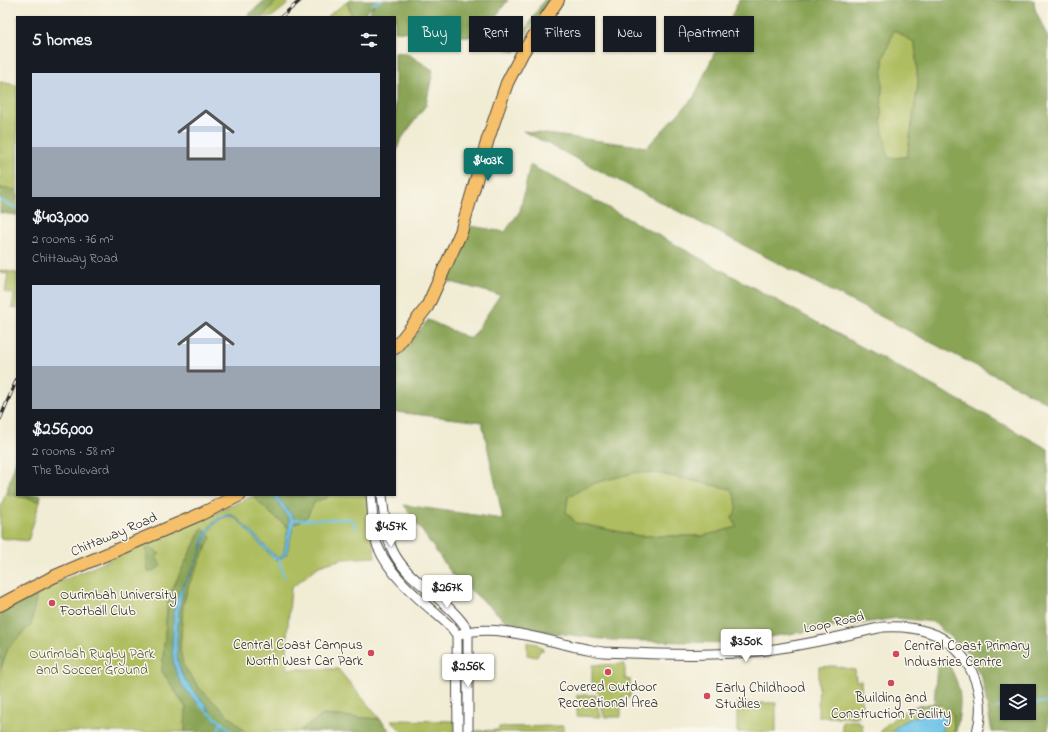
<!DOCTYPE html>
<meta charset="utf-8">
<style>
body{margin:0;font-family:"Indie Flower",sans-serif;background:#20242c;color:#f1f3f6;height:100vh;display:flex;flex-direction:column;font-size:15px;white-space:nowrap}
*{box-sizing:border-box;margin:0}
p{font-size:13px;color:#9ea1a6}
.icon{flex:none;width:22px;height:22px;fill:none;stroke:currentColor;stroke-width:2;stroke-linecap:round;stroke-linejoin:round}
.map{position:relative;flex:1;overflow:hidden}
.panel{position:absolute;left:16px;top:16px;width:380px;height:480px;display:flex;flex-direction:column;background:#171b24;border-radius:0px;box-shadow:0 1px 3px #0004}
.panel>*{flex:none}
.top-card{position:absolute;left:408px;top:16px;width:380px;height:36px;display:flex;gap:8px}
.controls{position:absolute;left:1000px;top:684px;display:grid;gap:8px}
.controls a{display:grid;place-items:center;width:36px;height:36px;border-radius:0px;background:#171b24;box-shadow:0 1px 3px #0004;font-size:20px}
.price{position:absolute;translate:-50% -34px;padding:0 9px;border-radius:4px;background:#fff;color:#222;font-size:13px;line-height:26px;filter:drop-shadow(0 1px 2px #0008)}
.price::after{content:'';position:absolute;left:50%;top:24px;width:12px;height:9px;margin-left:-6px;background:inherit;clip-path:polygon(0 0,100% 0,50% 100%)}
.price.selected{background:#0f766e;color:#fff}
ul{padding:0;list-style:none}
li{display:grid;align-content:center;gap:8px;height:212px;padding:0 16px}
li span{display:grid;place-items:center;height:124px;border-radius:0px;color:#555}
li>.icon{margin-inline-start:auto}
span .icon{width:72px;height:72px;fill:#fffc;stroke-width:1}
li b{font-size:17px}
h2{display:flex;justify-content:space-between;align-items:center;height:48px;padding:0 16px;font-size:17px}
.pill{padding:0 14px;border-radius:0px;background:#171b24;box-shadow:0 1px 3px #0004;font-size:14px;line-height:36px}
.pill.selected{background:#0f766e;color:#fff}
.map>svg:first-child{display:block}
.green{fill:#aebd5f;stroke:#6c7445}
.forest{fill:#8aa456;stroke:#5a6840;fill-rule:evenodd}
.water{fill:#6ac3e8;stroke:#4a778a}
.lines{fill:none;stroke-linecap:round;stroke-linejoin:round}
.stream{stroke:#6ac3e8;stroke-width:2}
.minor-casing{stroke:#494844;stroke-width:11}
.major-casing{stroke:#494844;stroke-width:14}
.minor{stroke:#fff;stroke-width:9}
.major{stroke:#f6c06b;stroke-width:12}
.rail-casing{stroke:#2b2b2b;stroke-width:3.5}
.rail{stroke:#fbf7ec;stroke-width:2;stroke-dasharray:6;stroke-linecap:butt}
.poi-dot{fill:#d1495b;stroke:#fbf7ec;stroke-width:1.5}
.labels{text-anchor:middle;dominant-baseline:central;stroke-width:3;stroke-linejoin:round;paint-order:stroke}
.street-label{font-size:14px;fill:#2b2b2b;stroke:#fbf7ec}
.poi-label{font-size:14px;fill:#2b2b2b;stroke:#fbf7ec;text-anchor:start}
.park-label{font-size:14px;fill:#52573b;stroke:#fbf7ec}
</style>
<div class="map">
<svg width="1048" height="732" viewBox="0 0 1048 732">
<rect width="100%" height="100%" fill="#fbf7ec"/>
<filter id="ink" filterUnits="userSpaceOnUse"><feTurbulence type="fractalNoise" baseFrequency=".025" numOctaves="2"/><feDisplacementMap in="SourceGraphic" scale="8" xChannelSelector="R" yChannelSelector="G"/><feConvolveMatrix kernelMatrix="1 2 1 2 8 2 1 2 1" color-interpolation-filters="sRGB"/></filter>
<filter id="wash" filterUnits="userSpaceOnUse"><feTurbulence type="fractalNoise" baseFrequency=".012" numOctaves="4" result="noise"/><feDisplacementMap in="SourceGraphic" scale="16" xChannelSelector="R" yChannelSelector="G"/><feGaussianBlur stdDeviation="0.9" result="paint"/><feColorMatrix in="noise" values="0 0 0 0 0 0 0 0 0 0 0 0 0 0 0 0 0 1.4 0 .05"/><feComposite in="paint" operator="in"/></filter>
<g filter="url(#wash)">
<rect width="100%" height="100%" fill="#f1ecd4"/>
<path class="green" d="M 277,0 L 287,0 L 288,4 L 272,17 L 262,17 Z
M 347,2 L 352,17 L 327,17 L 329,15 Z
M 894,29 L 915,43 L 918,85 L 907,157 L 887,158 L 881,120 L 883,60 Z
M 0,82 L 17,85 L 17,191 L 0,188 Z
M 0,270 L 17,273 L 17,309 L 12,308 L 14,294 L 5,292 L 8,274 L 0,273 Z
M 637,472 L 662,474 L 731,489 L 738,501 L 738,527 L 703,536 L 640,536 L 576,523 L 566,512 L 568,497 L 591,484 Z
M 6,493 L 40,501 L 28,541 L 0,538 L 0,509 Z
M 329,495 L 368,495 L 375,557 L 342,559 L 319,566 L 291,588 L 287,636 L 288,669 L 338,669 L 380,719 L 323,715 L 298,732 L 246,732 L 200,689 L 183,665 L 180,650 L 183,604 L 189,584 L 211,537 L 202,528 L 168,598 L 162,671 L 186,708 L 185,732 L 0,732 L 0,671 L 8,648 L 31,625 L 37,592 L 253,496 L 271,514 L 288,527 C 303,521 308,515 315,501 L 327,498 Z
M 527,642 L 537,644 L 544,650 L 541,650 L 536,657 L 527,655 Z
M 625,664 L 625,679 L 630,679 L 630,697 L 621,698 L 621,717 L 604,717 L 599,693 L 592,684 L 592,665 Z
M 835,666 L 855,670 L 856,681 L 861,681 L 862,713 L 859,714 L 859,717 L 818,717 L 819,667 Z
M 577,695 L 596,695 L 601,717 L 577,716 Z
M 737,703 L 776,703 L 776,732 L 737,732 Z
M 941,704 L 953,714 L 954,732 L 941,732 L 947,718 L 938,711 C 922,715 901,718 892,732 L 879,732 C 903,709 909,707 941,704 Z
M 391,720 L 454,721 L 455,732 L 402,732 Z
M 842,721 L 859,721 L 859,724 L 862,724 L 863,732 L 842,732 Z
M 563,726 L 563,732 L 475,732 L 475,731 L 498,730 L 499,727 Z"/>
<path class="forest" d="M 265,0 L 277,0 L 262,17 L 246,17 Z
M 350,0 L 508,0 L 485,31 L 514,47 L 544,0 L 549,0 L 515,52 L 476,37 L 395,31 L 395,17 L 368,17 L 368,14 L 375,4 L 365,13 L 365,17 L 352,17 L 347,2 Z
M 739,0 L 1034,0 L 1035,9 L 1048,38 L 1048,403 L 523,131 L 647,147 L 694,97 ZM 894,30 L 915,43 L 918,85 L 907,157 L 888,158 L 881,120 L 883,60 Z
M 395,52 L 406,53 L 433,70 L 426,105 L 400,141 L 395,155 Z
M 530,165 L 1048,449 L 1048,732 L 992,732 L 982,678 L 968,653 L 933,622 L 897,618 L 728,643 L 609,640 L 513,627 L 452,574 L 404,505 L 503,519 L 482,422 L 395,412 L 395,360 L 428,320 L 471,339 L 500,295 L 447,281 L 471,226 L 505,232 L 520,211 ZM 637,472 L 662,474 L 731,489 C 737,500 739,507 732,518 L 737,527 L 703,536 L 640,536 L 576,523 L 566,512 L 568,497 L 591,484 ZM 1007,691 L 1029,691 L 1029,713 L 1007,713 Z
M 0,188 L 17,191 L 17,215 L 0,213 Z
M 17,457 L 17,495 L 41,495 L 40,501 L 6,493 Z
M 273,495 L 290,520 L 289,526 L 288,527 L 271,514 L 253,496 Z
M 276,495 L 329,495 L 327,498 L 315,501 L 307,517 L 293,525 L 294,518 Z
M 202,528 L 206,532 L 202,547 L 205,536 L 208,534 L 211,537 L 189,584 L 183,604 L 180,650 L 183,665 L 200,689 L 246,732 L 185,732 L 186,707 L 162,671 L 168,598 Z
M 150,547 L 160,554 L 156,557 L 161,566 L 157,569 L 148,572 C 146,564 148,557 146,549 Z
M 37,592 L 31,625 L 8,648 L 0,671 L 0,613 Z
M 946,659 C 962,689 963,698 956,732 L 954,732 L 953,714 L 941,704 L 913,707 L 934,703 L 937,665 Z
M 323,715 L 380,719 L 391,732 L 298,732 Z"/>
<path class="water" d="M 273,495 L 276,495 L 295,520 L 286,555 L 282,558 L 275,560 L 237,519 L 231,516 C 209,518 207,540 199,556 C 195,566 189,576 184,586 C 179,601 175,646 178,662 C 181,679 195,692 206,705 C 208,708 210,712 212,715 C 214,718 230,731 233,732 L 229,732 L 211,716 L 208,709 C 201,707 197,702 191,696 C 173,677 171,657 173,632 C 173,623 173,613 175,605 C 179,587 192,572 199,555 C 202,550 202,543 204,538 C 207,527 220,512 232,515 C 238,517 267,548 274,555 L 279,558 L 283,555 L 290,520 Z
M 938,711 L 947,718 L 941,732 L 892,732 C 901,718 922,715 938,711 Z"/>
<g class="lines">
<path class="stream" d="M 373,4 L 381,0
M 0,200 L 17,209
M 293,520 L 350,519 L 354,521 L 355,529
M 279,559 L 284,578
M 197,699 L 203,708 L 233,732
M 1029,704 L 1048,702
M 997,708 L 1007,706
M 217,732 L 221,723"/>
</g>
</g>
<g filter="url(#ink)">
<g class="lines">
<defs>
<path id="minor" d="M 371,495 C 373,512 372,532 378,547 C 392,580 426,604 451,627 L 457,635 L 458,732
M 382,495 C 384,512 385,531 391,547 C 405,582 450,599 468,631 L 468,732
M 457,635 C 492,622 540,639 576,647 C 585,648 594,651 603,652 C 657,654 713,657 767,650 C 806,645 844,636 883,627 C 898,626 913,627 928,632 C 968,644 989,694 977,732"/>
<path id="major" d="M 395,348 L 427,307 L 461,232 L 488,139 L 507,83 L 523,52 L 558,0
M 0,605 L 53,577 L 201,514 L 240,495"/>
</defs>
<use href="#minor" class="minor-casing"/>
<use href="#major" class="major-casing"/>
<use href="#minor" class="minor"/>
<use href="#major" class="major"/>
<defs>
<path id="rail" d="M 281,17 L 301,0
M 0,419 L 17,379"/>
</defs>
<use href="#rail" class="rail-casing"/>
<use href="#rail" class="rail"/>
</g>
</g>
<g class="poi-dot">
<circle cx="52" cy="603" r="4"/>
<circle cx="371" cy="653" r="4"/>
<circle cx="896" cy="654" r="4"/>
<circle cx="608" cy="672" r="4"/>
<circle cx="891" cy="683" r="4"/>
<circle cx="707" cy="696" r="4"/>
</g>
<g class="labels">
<g class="street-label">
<text transform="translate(114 535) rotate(-23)">Chittaway Road</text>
<text transform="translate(834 623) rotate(-12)">Loop Road</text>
</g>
<g class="poi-label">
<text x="60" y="595">Ourimbah University<tspan x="60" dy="16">Football Club</tspan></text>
<text x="363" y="645" text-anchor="end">Central Coast Campus<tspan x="363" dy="16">North West Car Park</tspan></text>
<text x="904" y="646">Central Coast Primary<tspan x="904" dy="16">Industries Centre</tspan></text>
<text x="608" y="687" text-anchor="middle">Covered Outdoor<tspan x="608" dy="16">Recreational Area</tspan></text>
<text x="715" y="688">Early Childhood<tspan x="715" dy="16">Studies</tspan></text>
<text x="891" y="698" text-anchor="middle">Building and<tspan x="891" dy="16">Construction Facility</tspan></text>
</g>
<g class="park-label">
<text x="92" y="654">Ourimbah Rugby Park<tspan x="92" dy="16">and Soccer Ground</tspan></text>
</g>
</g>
</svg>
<div class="controls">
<a><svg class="icon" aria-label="layers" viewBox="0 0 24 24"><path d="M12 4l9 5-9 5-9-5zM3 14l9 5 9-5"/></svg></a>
</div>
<b class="price selected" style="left:488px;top:182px">$403K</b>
<b class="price" style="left:391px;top:548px">$457K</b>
<b class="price" style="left:447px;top:609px">$267K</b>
<b class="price" style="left:746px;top:663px">$350K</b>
<b class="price" style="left:468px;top:688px">$256K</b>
<div class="top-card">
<a class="pill selected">Buy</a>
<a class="pill">Rent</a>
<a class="pill">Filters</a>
<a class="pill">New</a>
<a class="pill">Apartment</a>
</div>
<section class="panel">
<h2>5 homes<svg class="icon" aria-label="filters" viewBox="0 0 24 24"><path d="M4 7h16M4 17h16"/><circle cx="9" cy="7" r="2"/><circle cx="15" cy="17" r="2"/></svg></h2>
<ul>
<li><span style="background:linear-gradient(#c9d6e8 60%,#9aa5b1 0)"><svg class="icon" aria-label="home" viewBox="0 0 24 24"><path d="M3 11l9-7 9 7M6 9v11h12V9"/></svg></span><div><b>$403,000</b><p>2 rooms · 76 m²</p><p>Chittaway Road</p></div></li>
<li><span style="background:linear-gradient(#c9d6e8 65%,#9aa5b1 0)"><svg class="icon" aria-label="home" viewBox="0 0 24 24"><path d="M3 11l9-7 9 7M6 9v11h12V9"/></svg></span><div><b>$256,000</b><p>2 rooms · 58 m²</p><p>The Boulevard</p></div></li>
</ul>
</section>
</div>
